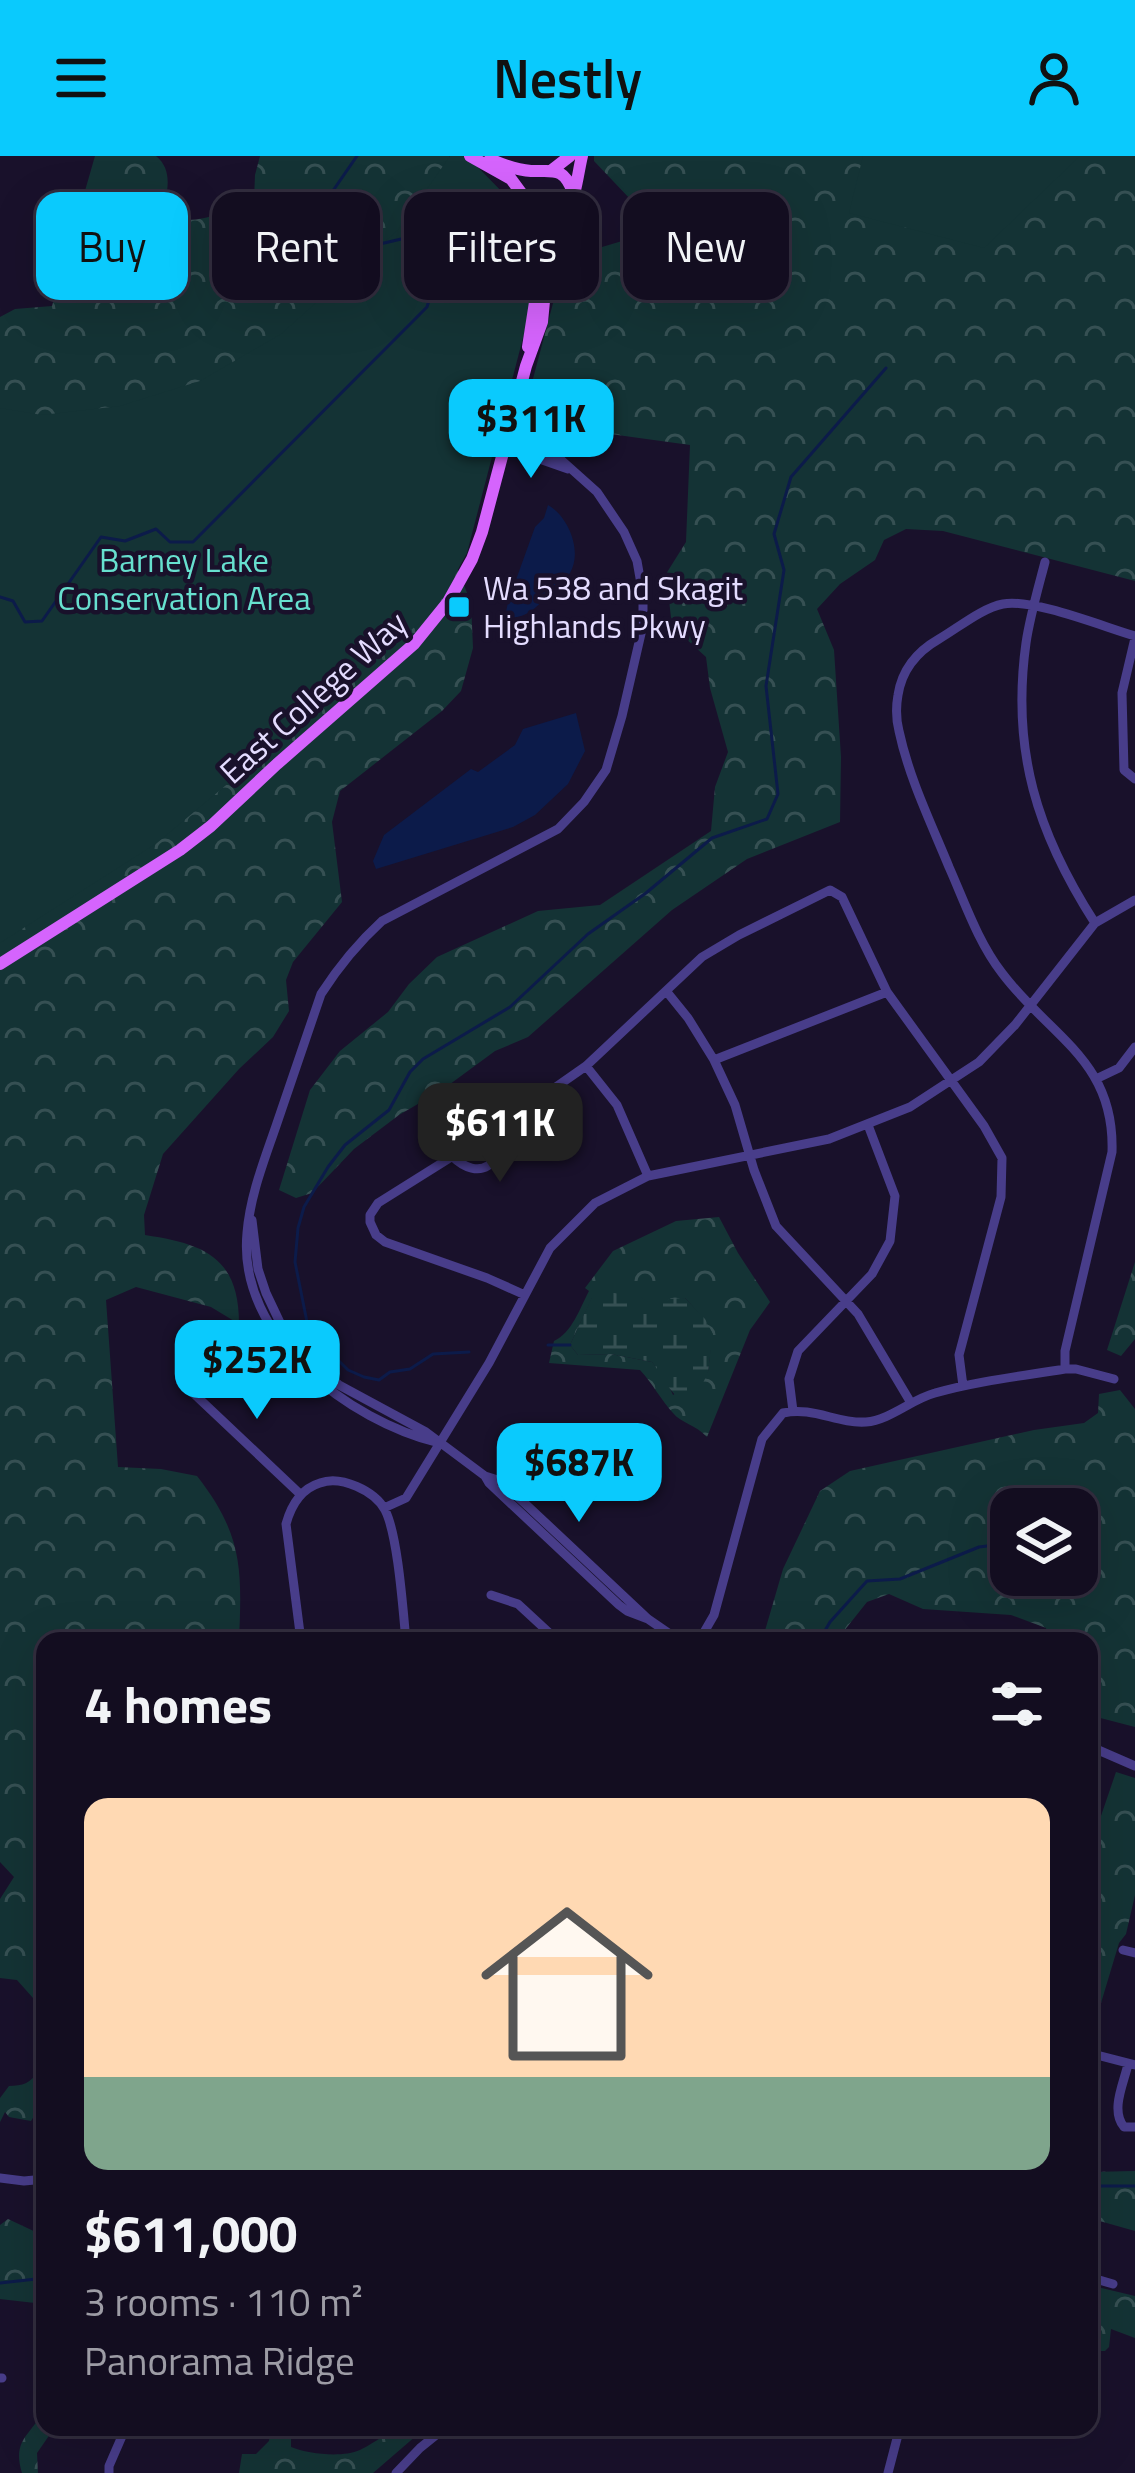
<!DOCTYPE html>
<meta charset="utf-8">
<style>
body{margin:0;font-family:"Titillium Web",sans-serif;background:#201b2d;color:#f1f3f6;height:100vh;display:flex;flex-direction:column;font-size:45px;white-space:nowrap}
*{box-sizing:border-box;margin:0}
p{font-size:39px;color:#9d9ca5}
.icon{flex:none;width:66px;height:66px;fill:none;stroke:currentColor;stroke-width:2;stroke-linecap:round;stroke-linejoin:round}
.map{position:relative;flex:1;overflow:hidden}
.sheet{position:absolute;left:36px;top:1476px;width:1062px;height:804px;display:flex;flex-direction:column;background:#130d20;border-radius:24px;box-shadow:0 12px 48px #0002,0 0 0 3px #322d3e}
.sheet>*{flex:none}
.guide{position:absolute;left:36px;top:36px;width:1065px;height:108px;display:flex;gap:24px}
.fabs{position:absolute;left:990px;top:1332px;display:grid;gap:24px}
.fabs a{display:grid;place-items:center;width:108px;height:108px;border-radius:24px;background:#130d20;box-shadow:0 12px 48px #0002,0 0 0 3px #322d3e;font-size:60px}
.price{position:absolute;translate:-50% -102px;padding:0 27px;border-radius:24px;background:#0acafd;color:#111;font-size:39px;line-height:78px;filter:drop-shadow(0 3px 6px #0008)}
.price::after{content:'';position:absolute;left:50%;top:72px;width:36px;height:27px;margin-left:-18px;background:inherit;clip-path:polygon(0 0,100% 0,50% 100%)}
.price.selected{background:#222;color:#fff}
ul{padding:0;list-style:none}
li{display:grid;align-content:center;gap:24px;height:636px;padding:0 48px}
li span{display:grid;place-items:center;height:372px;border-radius:24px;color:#555}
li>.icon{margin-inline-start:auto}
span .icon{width:216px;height:216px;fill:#fffc;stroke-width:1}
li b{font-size:51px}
h2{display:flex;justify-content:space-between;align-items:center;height:144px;padding:0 48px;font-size:51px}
.chip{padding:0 42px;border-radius:24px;background:#130d20;box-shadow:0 12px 48px #0002,0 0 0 3px #322d3e;font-size:42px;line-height:108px}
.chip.selected{background:#0acafd;color:#111}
header{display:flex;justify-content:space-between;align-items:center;height:156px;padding:0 48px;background:#0acafd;color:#111;font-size:54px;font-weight:600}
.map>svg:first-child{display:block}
.forest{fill:url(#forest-crowns);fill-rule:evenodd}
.wetland{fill:url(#wetland-marsh)}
.park{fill:#143335}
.water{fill:#0c1b4a}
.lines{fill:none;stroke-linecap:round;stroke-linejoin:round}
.stream{stroke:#0c1b4a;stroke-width:3}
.minor{stroke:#483d8a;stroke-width:9}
.major{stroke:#d564fd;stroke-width:12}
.poi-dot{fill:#0acafd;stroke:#19112b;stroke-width:4.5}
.labels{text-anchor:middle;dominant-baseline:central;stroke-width:9;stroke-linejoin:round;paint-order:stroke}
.park-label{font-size:33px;fill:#67e0cf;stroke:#19112b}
.poi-label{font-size:33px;fill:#e4dcff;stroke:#19112b;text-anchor:start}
.street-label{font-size:33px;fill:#e4dcff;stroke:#19112b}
</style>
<header><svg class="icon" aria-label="menu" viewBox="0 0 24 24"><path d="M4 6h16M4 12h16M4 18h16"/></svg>Nestly<svg class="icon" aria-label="person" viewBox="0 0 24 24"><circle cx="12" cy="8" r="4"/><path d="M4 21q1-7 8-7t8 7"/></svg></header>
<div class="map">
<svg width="1135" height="2317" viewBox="0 0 1135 2317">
<defs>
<pattern id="forest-crowns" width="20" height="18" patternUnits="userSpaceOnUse" patternTransform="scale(3)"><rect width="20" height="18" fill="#143335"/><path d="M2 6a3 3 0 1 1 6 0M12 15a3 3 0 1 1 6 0" fill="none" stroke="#365053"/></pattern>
<pattern id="wetland-marsh" width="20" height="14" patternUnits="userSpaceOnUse" patternTransform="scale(3)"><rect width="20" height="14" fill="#143335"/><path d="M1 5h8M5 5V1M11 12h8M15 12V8" fill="none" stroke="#365053"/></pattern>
</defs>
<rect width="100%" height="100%" fill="#19112b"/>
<path class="forest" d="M 95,0 L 156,0 C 167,9 169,21 167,35 L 157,38 L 156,53 C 185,77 223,56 254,45 L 255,19 L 260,0 L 449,0 L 489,35 L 454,404 L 471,447 L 473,492 L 461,535 L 442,555 L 340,635 L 332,666 L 342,746 L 293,806 L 286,824 L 289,855 L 273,881 L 239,913 L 163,998 L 144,1059 L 145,1079 C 204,1088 239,1101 239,1168 L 211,1151 L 136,1131 L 106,1144 L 118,1311 L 161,1313 L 197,1320 C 243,1379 242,1413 239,1485 L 45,1485 L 45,1840 L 33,1842 L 17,1824 L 0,1822 L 0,1743 L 14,1721 L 0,1706 L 0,161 L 15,153 L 52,150 Z
M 594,0 L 1135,0 L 1135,425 L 943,375 L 906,373 L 884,384 L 875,404 L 840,428 L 817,453 L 834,494 L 841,601 L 840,666 L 747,703 L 672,754 L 528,881 L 495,895 L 442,934 L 399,959 L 354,993 L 312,1037 L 296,1042 L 279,1034 L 310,934 L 340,895 L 388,856 L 409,828 L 437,801 L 538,755 L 600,749 L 711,675 L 715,631 L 728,596 L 710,532 L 706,501 L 672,470 L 666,418 L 686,386 L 690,289 L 603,277 L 529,274 L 525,253 L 565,102 L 629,83 L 632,45 L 594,5 Z
M 719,1061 L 738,1097 L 770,1146 L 750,1174 L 707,1281 C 696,1269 681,1267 673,1257 C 661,1244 653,1228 640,1214 L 549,1207 L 554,1185 C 572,1177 580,1152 589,1135 L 585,1132 L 613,1095 L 676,1065 ZM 640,1141 L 657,1152 L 685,1142 C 713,1171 713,1177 708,1216 L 673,1239 L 665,1222 L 652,1206 L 611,1198 L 578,1199 L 570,1189 L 592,1142 Z
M 1135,1106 L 1135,1183 L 1121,1200 L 1107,1194 Z
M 1120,1234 L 1135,1253 L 1135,1571 L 1089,1559 L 1089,1485 L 1049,1485 L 1046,1472 L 1011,1459 L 923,1453 L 889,1438 L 867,1446 L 836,1485 L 762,1485 L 783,1413 L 820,1335 L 850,1315 L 1034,1274 L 1084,1267 L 1098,1257 L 1099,1238 ZM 1011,1353 L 1077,1353 L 1077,1419 L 1011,1419 Z
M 1116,1616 L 1135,1622 L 1135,1739 L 1126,1778 L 1119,1787 L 1101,1847 L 1089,1844 L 1089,1695 Z
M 38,1916 L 45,1916 L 45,1941 L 31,1965 L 9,1961 L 5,1956 L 0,1966 L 0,1942 L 9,1930 C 23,1930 30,1927 38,1916 Z
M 1135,2015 L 1135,2075 L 1089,2062 L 1089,2016 Z
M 8,2063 L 40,2078 L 45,2077 L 45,2152 L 35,2147 L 0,2143 L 0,2069 Z
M 1089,2129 L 1135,2140 L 1135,2182 L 1111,2173 L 1109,2191 L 1105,2195 L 1094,2195 L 1089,2208 L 1089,2188 L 1093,2177 L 1089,2177 Z
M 45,2250 L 45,2271 L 55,2271 L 37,2297 L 38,2317 L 22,2317 C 11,2281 34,2279 45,2250 Z
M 271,2271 L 291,2271 L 291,2291 C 308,2298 342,2302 360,2294 C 379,2285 391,2271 414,2271 L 417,2279 L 373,2317 L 239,2317 L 242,2298 L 256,2298 L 269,2285 Z"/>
<path class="wetland" d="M 607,1136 L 641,1141 L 657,1151 L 669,1143 L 685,1142 L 705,1163 L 713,1178 L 708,1216 L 700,1234 L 684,1246 C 669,1237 663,1220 652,1206 L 611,1198 L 578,1199 L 570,1189 L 592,1141 Z"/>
<path class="park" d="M 450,0 L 467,0 L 515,49 L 536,132 L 467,397 L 436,453 L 157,687 L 0,787 L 0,252 L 42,259 L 120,250 L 200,225 L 281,178 L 399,73 Z
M 863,0 L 1080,0 L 984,92 L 849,57 Z"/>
<path class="water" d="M 548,349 C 568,360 583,395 570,417 C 565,424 556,432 549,438 C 537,451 527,462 509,462 L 506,456 L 508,446 L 535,371 L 544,362 Z
M 576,557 L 585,595 L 568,628 L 535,659 L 513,671 L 376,713 L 373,705 L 384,679 L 471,613 L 478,616 L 515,589 L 523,573 Z"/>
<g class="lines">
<path class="stream" d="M 0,441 L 13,445 L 25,466 L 42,465 L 101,381 L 125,385 L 156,373 L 170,386 L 193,386 L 427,151 L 441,104 L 414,80 L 346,96 L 317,80 L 321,52 L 357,0
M 548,1189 L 570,1189
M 469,1196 L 433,1198 L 410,1213 L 390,1216 L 379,1224 L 364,1221 L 348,1214 L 334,1200 L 315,1188 L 308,1171 L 295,1106 L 298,1072 L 304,1051 L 328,1011 L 345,989 L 389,954 L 410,916 L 423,903 L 510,851 L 588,778 L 646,737 L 712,682 L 767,663 L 778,638 L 766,530 L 784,414 L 774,378 L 791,321 L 886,212
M 819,1485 L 830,1466 L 867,1425 L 900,1423 L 979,1391 L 1011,1387
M 1089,2030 L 1135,2030
M 0,2127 L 45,2122"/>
<path class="minor" d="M 505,291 L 568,313
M 1045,406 C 1038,433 1030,460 1026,487 C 1011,594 1037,677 1095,767
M 1135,482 L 1122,537 L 1124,614 L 1135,623
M 667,836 L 688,862 L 714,904 L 735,949 L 754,1014 L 776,1070 L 858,1158 L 911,1247
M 714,904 L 887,836
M 586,910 L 617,949 L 648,1020
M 1098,922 L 1119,912 L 1135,891
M 452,1000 C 479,1027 506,1008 496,973
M 252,1064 L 258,1113 L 266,1137 L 284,1175 L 297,1193 L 339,1229 L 426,1276 L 485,1320 L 489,1327 L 619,1449 L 627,1455 L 648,1463
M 525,1139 L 487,1122 L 385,1086 L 376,1079 L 370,1066 L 370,1059 L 378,1047 L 496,973 L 586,910 L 702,801 L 739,779 L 830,734 L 842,741 L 887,836 L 984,970 L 1002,1002 L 1001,1041 L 959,1199 L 963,1230
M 186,1212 L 191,1235 L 300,1338
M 1065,1213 L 1065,1195 L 1112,996 C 1115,904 1050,881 1002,817 C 978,786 965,747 949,711 C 931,667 909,622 899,575 C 896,563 896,550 898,539 C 902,513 918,495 939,483 C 958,472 982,452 1003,448 C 1032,442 1104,471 1135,480
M 793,1255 L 789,1223 L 798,1195 L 872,1118 L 890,1085 L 895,1040 L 868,969
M 439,1287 C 349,1265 237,1181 247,1077 C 250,1040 264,1005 276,970 C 291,926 306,882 321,838 C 339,810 358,787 382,765 L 558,673 L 584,646 L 606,614 L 622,560 L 643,469 L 643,439 L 637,405 L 624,376 L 597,336 L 559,302 L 508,280
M 485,1320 L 501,1325 L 648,1463 L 680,1485
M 384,1352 L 406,1342 L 489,1207 L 550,1092 L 595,1047 L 648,1020 L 829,983 L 910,951 L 979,906 L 1015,869 L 1095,767 L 1135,744
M 491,1439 L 518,1448 L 558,1485
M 301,1485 L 286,1368 C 291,1350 300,1333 320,1327 C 341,1319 375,1335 385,1354 C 398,1379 403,1455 406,1485
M 699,1485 L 714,1459 L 762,1283 L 783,1257 C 813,1250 837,1268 866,1266 C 890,1264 912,1243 935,1237 C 977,1225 1022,1220 1065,1213 L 1076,1213 L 1114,1223
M 1089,1590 L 1135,1610
M 1123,1794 L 1135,1797
M 1089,1897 L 1135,1909
M 1128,1908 C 1124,1927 1110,1954 1124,1971 L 1135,1971
M 0,2022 L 24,2025 L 45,2023
M 1089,2121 L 1113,2128
M 0,2222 L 2,2222
M 109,2317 L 109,2310 L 126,2271
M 396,2317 L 420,2292 L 446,2271
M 888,2317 L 900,2271"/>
<path class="major" d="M 470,0 L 511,23 L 522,38 L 525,52 L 532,59 L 537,87 L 538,127 L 528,191
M 490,3 C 503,9 516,14 531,15 C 554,16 563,10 573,36
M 552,14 L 570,0
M 532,59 C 575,79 575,28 582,0
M 0,808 L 180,694 L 211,670 L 277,608 L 414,488 L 448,446 L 472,403 L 482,376 L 526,210 L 542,166 L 546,124 L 544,87 L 560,61"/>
</g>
<rect class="poi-dot" x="447" y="439" width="24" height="24" rx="6"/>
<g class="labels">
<g class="park-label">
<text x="184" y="404">Barney Lake<tspan x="184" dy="38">Conservation Area</tspan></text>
</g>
<g class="poi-label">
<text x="483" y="432">Wa 538 and Skagit<tspan x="483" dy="38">Highlands Pkwy</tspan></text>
</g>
<g class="street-label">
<text transform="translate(313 541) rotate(-42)">East College Way</text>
</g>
</g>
</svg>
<div class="fabs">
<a><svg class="icon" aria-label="layers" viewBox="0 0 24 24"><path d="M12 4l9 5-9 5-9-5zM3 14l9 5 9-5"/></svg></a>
</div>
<b class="price" style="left:531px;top:325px">$311K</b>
<b class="price selected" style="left:500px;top:1029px">$611K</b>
<b class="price" style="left:257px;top:1266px">$252K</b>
<b class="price" style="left:579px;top:1369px">$687K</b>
<div class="guide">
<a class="chip selected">Buy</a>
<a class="chip">Rent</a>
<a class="chip">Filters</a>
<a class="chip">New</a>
</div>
<section class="sheet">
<h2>4 homes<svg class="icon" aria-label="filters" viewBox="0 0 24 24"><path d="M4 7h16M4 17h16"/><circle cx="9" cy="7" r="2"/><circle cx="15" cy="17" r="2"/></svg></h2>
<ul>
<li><span style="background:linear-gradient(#ffd9b3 75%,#7fa58c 0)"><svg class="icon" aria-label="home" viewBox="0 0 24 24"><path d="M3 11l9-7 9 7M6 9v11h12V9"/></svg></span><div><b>$611,000</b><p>3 rooms · 110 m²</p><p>Panorama Ridge</p></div></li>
</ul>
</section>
</div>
